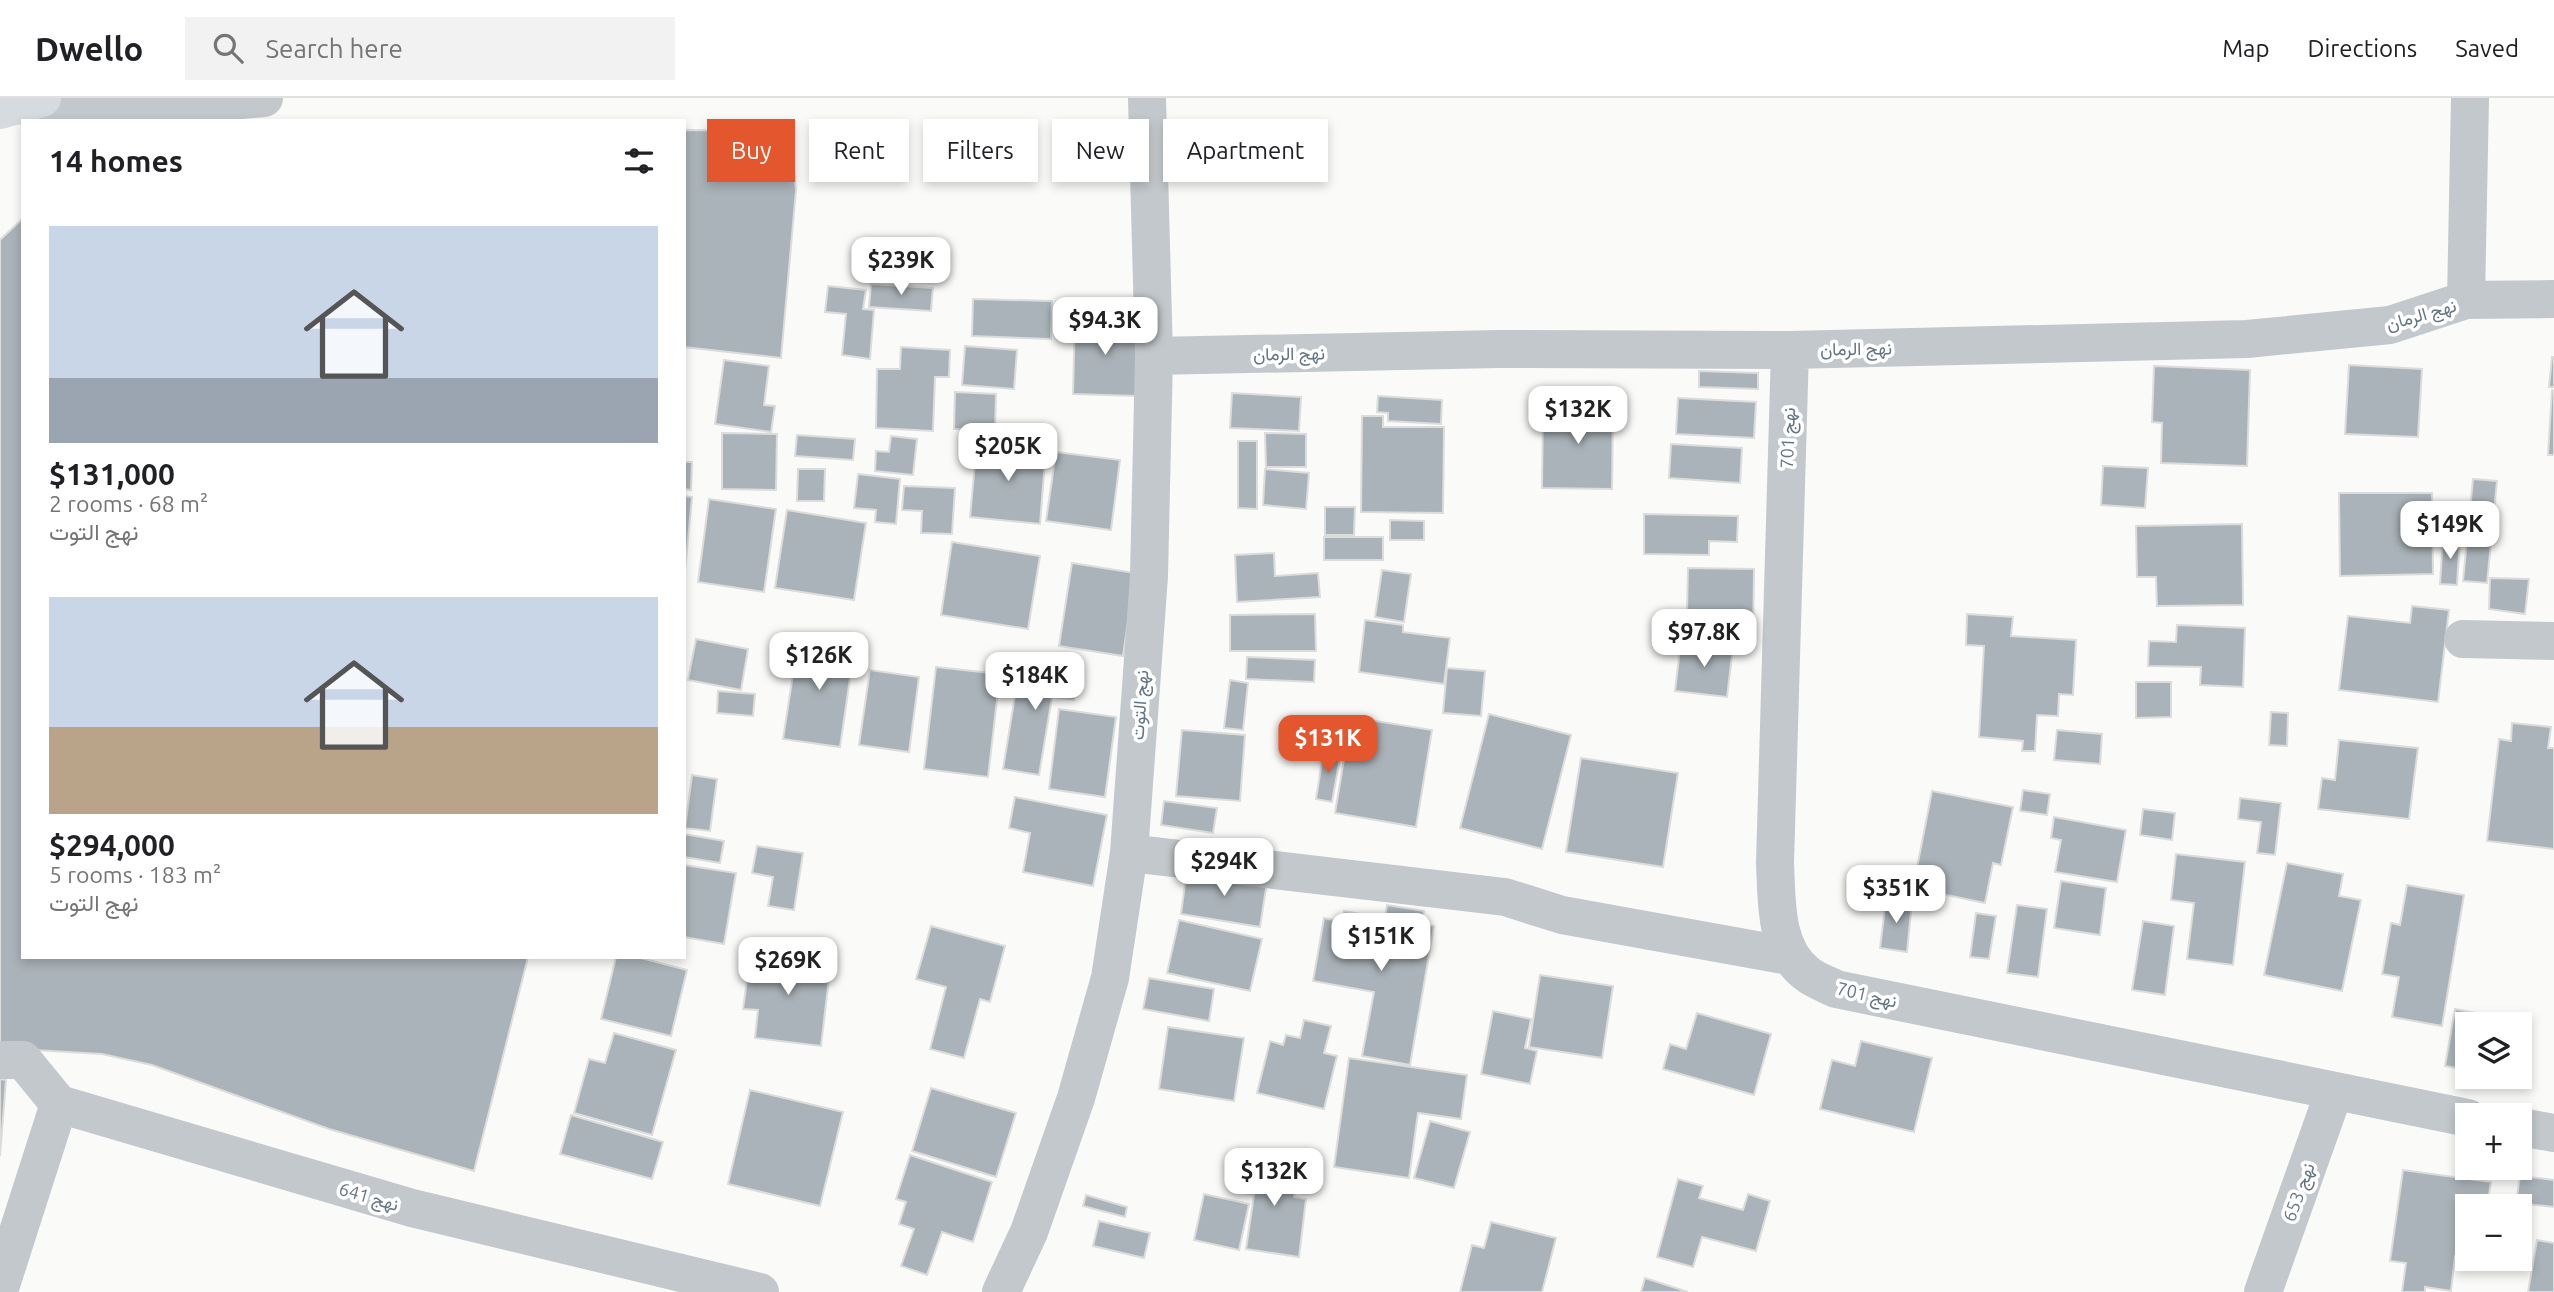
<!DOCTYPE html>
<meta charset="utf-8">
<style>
body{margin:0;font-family:Ubuntu,Vazirmatn,sans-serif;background:#f2f2f2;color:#202124;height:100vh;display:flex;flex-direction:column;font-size:26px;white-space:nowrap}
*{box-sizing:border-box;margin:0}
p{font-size:23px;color:#757577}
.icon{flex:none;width:38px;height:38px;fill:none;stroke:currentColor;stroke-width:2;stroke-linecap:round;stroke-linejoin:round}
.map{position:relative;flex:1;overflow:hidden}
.drawer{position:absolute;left:21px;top:21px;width:665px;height:840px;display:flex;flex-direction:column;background:#fff;border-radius:0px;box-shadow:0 4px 10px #0003}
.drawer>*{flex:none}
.hud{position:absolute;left:707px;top:21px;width:665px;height:63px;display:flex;gap:14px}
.buttons{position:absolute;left:2455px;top:914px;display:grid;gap:14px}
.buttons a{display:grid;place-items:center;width:77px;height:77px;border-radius:0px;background:#fff;box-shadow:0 4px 10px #0003;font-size:35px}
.price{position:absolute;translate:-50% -60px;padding:0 16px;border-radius:14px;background:#fff;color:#222;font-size:23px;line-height:46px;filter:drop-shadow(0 2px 4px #0008)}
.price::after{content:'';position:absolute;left:50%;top:42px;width:21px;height:16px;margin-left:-10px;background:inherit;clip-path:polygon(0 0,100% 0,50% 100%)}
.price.on{background:#e4572e;color:#fff}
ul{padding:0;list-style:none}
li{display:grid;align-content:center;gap:14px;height:371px;padding:0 28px}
li span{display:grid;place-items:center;height:217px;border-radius:0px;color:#555}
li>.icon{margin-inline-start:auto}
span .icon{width:126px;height:126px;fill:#fffc;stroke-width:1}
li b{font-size:30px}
h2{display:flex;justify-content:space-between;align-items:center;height:84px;padding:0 28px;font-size:30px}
.tag{padding:0 24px;border-radius:0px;background:#fff;box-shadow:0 4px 10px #0003;font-size:24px;line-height:63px}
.tag.on{background:#e4572e;color:#fff}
header{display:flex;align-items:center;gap:42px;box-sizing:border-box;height:98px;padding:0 35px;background:#fff;border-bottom:2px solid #e0e0e0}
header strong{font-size:33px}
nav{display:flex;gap:38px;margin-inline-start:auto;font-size:24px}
.search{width:490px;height:63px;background:#f2f2f2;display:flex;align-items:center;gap:18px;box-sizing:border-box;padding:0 24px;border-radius:0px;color:#757577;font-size:26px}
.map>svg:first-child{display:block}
.building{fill:#aab3b9;stroke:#dcdcda;stroke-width:2}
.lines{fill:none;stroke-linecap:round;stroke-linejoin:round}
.minor{stroke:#c3c8cc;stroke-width:38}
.highway{stroke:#d6dbdf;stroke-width:38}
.labels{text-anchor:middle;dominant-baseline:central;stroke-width:7;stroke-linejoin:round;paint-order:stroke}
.street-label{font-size:18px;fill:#657683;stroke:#fff}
</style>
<header>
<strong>Dwello</strong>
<div class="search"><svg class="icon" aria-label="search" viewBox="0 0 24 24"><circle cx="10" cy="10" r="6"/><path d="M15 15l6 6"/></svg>Search here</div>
<nav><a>Map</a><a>Directions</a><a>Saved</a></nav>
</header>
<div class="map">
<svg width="2554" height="1194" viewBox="0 0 2554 1194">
<rect width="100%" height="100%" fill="#fafaf8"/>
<path class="building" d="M 684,32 L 790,33 L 796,92 L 781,260 L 684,249 Z
M 23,120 L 23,859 L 528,859 L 474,1073 L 329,1031 L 152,967 L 102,956 L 0,950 L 0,142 Z
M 871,186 L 933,190 L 931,213 L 869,209 Z
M 828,188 L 866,192 L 863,211 L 874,212 L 870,261 L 842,257 L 846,216 L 825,214 Z
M 973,201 L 1052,203 L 1051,241 L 972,238 Z
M 1075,216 L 1122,217 L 1122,232 L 1139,233 L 1137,298 L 1073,296 Z
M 965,248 L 1017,252 L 1014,291 L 962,287 Z
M 901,249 L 950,252 L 949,279 L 935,279 L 933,333 L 876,330 L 877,271 L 900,271 Z
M 2552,259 L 2554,259 L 2554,289 L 2549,289 Z
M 724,262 L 769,268 L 764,307 L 775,308 L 771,334 L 715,326 Z
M 2349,267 L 2422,271 L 2418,339 L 2345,336 Z
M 2154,268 L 2250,272 L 2247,368 L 2161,365 L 2162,325 L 2152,324 Z
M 1699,273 L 1758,275 L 1758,291 L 1699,289 Z
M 2552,292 L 2554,293 L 2554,357 L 2548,357 Z
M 955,294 L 996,296 L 995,332 L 954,331 Z
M 1232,295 L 1301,299 L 1299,333 L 1230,330 Z
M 1378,298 L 1442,302 L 1441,326 L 1388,323 L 1388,315 L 1377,314 Z
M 1678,300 L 1756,304 L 1754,340 L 1676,336 Z
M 1543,306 L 1613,307 L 1612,391 L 1542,390 Z
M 1362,318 L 1383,318 L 1383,329 L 1444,329 L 1443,415 L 1361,414 Z
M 722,335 L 777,336 L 776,392 L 722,391 Z
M 1265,335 L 1306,336 L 1306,369 L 1266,369 Z
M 797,337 L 855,341 L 853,362 L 795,358 Z
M 891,338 L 917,341 L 913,377 L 875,373 L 876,353 L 889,354 Z
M 1238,343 L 1257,343 L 1257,411 L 1238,410 Z
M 977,344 L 1046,350 L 1040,426 L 970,419 Z
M 1671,346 L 1742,350 L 1740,385 L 1669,380 Z
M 1056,354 L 1120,362 L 1111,432 L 1046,423 Z
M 684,364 L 692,364 L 691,392 L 684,391 Z
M 2103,368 L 2148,370 L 2145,410 L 2101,407 Z
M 798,371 L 825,371 L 824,403 L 797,403 Z
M 1265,371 L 1309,375 L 1306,411 L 1263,407 Z
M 858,376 L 900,381 L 896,426 L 875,424 L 876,412 L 854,410 Z
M 2473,381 L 2497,383 L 2487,485 L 2463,483 Z
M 904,388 L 955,390 L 952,436 L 921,435 L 922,413 L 902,412 Z
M 2339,395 L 2432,395 L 2433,476 L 2340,478 Z
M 684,398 L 692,399 L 685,473 L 684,473 Z
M 709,401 L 776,411 L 764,494 L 698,484 Z
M 1325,409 L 1355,409 L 1354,437 L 1325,437 Z
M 787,412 L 866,425 L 854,502 L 775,490 Z
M 1644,416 L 1738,418 L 1737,444 L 1709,443 L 1709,457 L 1644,456 Z
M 1390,422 L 1424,423 L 1424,442 L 1390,442 Z
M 2242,426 L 2243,507 L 2157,508 L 2156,479 L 2137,479 L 2136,428 Z
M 1324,439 L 1383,439 L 1383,462 L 1324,462 Z
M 2443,439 L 2460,440 L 2457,487 L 2440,486 Z
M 952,444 L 1040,458 L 1028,531 L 941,517 Z
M 1274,455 L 1275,478 L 1318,475 L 1320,499 L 1237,504 L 1235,457 Z
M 1072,465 L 1135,475 L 1123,558 L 1059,548 Z
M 1688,470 L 1754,471 L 1753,543 L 1678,541 L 1678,512 L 1687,512 Z
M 1382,472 L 1411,476 L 1404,524 L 1375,519 Z
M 2490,480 L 2529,481 L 2525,516 L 2489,511 Z
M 2412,508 L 2449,512 L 2438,604 L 2339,592 L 2348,518 L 2410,525 Z
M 1315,516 L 1316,553 L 1230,553 L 1230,517 Z
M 1967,516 L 2013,519 L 2011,538 L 2076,542 L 2073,597 L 2059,596 L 2058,618 L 2037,617 L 2035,653 L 2022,653 L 2023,643 L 1979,639 L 1984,548 L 1966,547 Z
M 1365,522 L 1403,527 L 1403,534 L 1450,540 L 1444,586 L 1359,574 Z
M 2177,527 L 2245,530 L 2243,589 L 2200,587 L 2201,569 L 2148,568 L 2149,543 L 2176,544 Z
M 799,538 L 855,546 L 840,649 L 783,641 Z
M 696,541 L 748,551 L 741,592 L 688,582 Z
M 1681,543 L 1733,549 L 1727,599 L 1675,593 Z
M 1247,559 L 1315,562 L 1314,584 L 1246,581 Z
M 1021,561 L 1079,571 L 1074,602 L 1052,599 L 1039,677 L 1003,671 Z
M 936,569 L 1000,576 L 988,679 L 924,671 Z
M 1447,570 L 1485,573 L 1481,618 L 1443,615 Z
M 870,572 L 919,579 L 909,654 L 859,647 Z
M 1230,582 L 1248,585 L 1243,632 L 1224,630 Z
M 2136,584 L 2171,584 L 2171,619 L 2136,620 Z
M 718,593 L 755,596 L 753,618 L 717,615 Z
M 1059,611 L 1116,619 L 1105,699 L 1049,691 Z
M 2271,614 L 2288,615 L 2287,648 L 2269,647 Z
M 1489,616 L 1571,637 L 1542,751 L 1460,730 Z
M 1351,619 L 1432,632 L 1416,729 L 1335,715 Z
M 2512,625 L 2551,629 L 2548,650 L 2554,650 L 2554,751 L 2487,743 L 2499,641 L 2511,643 Z
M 1182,632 L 1245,637 L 1240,703 L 1176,698 Z
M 2057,632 L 2102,636 L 2100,666 L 2054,662 Z
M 2339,642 L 2418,650 L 2409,721 L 2318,711 L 2322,680 L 2335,682 Z
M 1324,651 L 1341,654 L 1332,704 L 1316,701 Z
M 1581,660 L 1678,675 L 1663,769 L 1566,754 Z
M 692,677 L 717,681 L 710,733 L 685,730 Z
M 2023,692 L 2050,696 L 2047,717 L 2020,713 Z
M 1932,693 L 2013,709 L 2001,767 L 1993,765 L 1985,805 L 1913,790 Z
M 1015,699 L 1107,717 L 1093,788 L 1023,774 L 1030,735 L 1009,730 Z
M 2240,700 L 2281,705 L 2275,757 L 2257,755 L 2261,724 L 2238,721 Z
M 1164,703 L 1217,710 L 1213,735 L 1161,727 Z
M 2143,711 L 2175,715 L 2172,742 L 2140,737 Z
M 2054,719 L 2126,732 L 2117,784 L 2055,774 L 2061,742 L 2051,740 Z
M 684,736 L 724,743 L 720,765 L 684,759 Z
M 757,748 L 803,755 L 794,812 L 768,808 L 773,779 L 752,775 Z
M 2176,756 L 2245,764 L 2233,867 L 2187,861 L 2194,805 L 2171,802 Z
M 2287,765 L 2343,776 L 2339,798 L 2361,802 L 2342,893 L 2264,877 Z
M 684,767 L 736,775 L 724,846 L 684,839 Z
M 1187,771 L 1267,784 L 1260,829 L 1181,816 Z
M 2061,783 L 2106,790 L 2100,837 L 2054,830 Z
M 2407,787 L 2464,797 L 2442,928 L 2392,919 L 2399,879 L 2382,876 L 2391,825 L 2400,827 Z
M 1886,801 L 1912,804 L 1907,854 L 1880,850 Z
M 1387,807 L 1424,813 L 1422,826 L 1434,828 L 1410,967 L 1362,958 L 1374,894 L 1313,883 L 1324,820 L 1342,824 L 1344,813 L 1385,821 Z
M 2017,807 L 2047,811 L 2038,879 L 2007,875 Z
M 1976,815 L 1996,818 L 1989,861 L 1970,859 Z
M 1179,822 L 1262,841 L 1250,893 L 1167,875 Z
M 2143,823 L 2174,828 L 2165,897 L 2132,892 Z
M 931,828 L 1005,848 L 990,904 L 980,901 L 964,960 L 930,951 L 946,889 L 916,881 Z
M 751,853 L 831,863 L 821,948 L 755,940 L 758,912 L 743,911 Z
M 616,859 L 637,859 L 687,872 L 671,938 L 601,921 Z
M 1540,877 L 1613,888 L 1602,960 L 1529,949 Z
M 1149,880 L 1214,891 L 1209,923 L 1143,911 Z
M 2455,911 L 2481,916 L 2479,926 L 2468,926 L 2468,972 L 2445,968 Z
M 1493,913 L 1531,921 L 1525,950 L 1537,953 L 1530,986 L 1481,976 Z
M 1697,915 L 1771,936 L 1754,997 L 1663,971 L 1670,946 L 1686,951 Z
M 1304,922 L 1331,928 L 1324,955 L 1337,958 L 1324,1011 L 1257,995 L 1270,943 L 1283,947 L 1286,937 L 1300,940 Z
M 1168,929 L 1244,940 L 1234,1003 L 1159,991 Z
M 614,935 L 676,952 L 652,1037 L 574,1015 L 589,961 L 605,965 Z
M 1861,943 L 1932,960 L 1914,1034 L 1820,1011 L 1832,962 L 1855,968 Z
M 1349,960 L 1467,977 L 1461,1021 L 1418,1015 L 1409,1080 L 1334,1069 Z
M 0,981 L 6,982 L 0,1058 Z
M 931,990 L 1016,1015 L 996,1079 L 912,1053 Z
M 750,992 L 843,1014 L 820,1108 L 728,1086 Z
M 571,1017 L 663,1044 L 652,1081 L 560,1056 Z
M 1430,1023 L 1470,1034 L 1454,1090 L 1414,1080 Z
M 910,1057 L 992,1084 L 973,1144 L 942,1134 L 927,1177 L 901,1168 L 914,1131 L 899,1126 L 906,1104 L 896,1101 Z
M 1244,1062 L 1298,1070 L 1294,1099 L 1306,1101 L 1299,1159 L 1246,1151 L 1254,1097 L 1239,1094 Z
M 2403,1072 L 2491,1084 L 2487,1108 L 2468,1108 L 2468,1160 L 2455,1158 L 2451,1193 L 2425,1189 L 2425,1194 L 2402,1194 L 2406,1165 L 2390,1163 Z
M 2520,1078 L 2554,1082 L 2554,1109 L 2516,1105 Z
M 1678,1081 L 1703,1088 L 1699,1100 L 1743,1112 L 1748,1096 L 1770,1103 L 1756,1153 L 1702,1139 L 1693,1169 L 1657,1159 Z
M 1204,1096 L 1249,1106 L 1239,1152 L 1194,1142 Z
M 1086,1097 L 1127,1109 L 1125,1119 L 1083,1108 Z
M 1099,1123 L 1150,1135 L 1144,1160 L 1093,1148 Z
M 1491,1124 L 1556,1140 L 1542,1194 L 1460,1194 L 1472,1147 L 1484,1150 Z
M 2537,1142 L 2554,1145 L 2554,1194 L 2528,1194 Z
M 1645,1180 L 1688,1194 L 1641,1194 Z"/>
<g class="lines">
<path class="minor" d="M 24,8 L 134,12 L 264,0
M 2466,202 L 2470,0
M 1790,252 L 1775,765 C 1777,802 1774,850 1806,875 C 1814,882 1826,886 1836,891 L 2468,1020
M 1154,258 L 1498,251 L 1790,252 L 2247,241 L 2390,227 L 2466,202 L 2554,201
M 2463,541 L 2554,543
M 1129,755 L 1505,799 L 1562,817 L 1789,858
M 0,962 L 23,962 L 59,1006 L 412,1110 L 760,1194
M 2520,1029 L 2554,1035
M 0,1190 L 59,1006
M 1001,1194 L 1029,1134 L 1076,1000 L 1110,880 L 1129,755 L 1149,478 L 1154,258 L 1147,0
M 2263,1194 L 2334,994"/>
<path class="highway" d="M 0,12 L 42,0"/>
</g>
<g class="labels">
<g class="street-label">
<text transform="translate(2421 216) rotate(-16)">نهج الرمان</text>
<text transform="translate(1856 250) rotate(-1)">نهج الرمان</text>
<text transform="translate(1289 255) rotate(-1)">نهج الرمان</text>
<text transform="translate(1787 340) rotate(-88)">نهج 701</text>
<text transform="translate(1139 607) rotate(-86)">نهج التوت</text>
<text transform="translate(1867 896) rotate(13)">نهج 701</text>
<text transform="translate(2298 1094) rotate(-70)">نهج 653</text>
<text transform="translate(369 1098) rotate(16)">نهج 641</text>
</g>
</g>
</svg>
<div class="buttons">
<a><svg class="icon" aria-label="layers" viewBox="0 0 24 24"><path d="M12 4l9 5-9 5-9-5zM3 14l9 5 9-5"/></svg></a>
<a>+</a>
<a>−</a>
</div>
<b class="price" style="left:901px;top:199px">$239K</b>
<b class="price" style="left:1105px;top:259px">$94.3K</b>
<b class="price" style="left:1578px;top:348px">$132K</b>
<b class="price" style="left:1008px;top:385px">$205K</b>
<b class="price" style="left:2450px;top:463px">$149K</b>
<b class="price" style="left:1704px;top:571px">$97.8K</b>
<b class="price" style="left:819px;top:594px">$126K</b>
<b class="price" style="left:1035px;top:614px">$184K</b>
<b class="price on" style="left:1328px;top:677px">$131K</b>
<b class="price" style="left:1224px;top:800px">$294K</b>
<b class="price" style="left:1896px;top:827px">$351K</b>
<b class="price" style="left:1381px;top:875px">$151K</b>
<b class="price" style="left:788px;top:899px">$269K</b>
<b class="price" style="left:1274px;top:1110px">$132K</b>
<div class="hud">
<a class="tag on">Buy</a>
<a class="tag">Rent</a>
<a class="tag">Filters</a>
<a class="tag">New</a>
<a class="tag">Apartment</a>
</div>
<section class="drawer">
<h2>14 homes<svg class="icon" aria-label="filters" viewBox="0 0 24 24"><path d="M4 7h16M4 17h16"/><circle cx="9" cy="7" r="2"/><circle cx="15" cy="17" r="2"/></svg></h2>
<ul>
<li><span style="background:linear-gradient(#c9d6e8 70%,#9aa5b1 0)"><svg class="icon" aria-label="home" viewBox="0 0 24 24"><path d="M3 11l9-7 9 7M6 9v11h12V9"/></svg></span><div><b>$131,000</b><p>2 rooms · 68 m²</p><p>نهج التوت</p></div></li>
<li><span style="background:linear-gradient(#c9d6e8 60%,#b9a48a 0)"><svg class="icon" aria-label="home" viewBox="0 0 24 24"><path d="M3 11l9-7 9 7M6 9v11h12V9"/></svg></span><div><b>$294,000</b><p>5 rooms · 183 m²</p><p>نهج التوت</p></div></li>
</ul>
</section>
</div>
